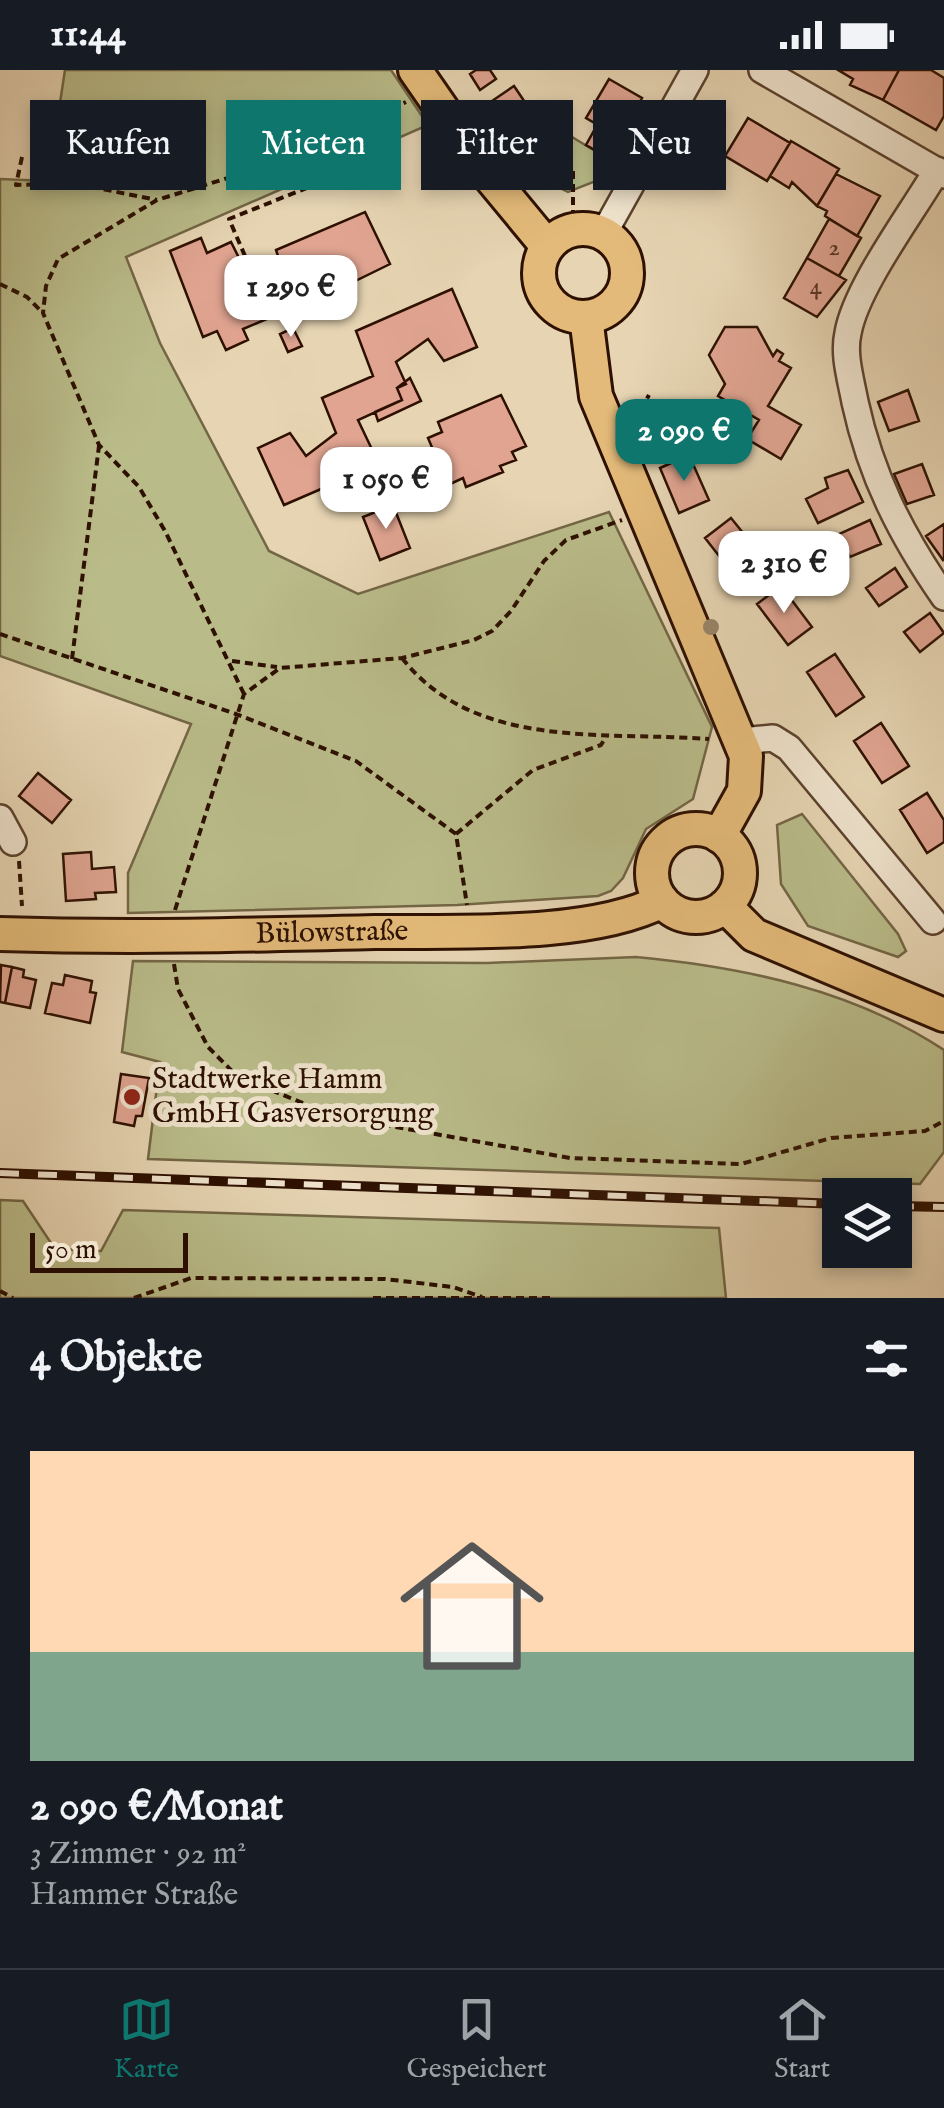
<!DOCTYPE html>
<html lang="de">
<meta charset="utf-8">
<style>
body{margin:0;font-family:"IM FELL English",serif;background:#20242c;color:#f1f3f6;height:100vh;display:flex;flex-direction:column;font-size:38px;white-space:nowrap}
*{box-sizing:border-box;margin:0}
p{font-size:32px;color:#9ea1a6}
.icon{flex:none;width:55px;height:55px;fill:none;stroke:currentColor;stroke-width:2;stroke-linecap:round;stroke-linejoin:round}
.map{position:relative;height:1228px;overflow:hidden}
.drawer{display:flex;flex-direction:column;background:#171b24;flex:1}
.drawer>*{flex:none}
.banner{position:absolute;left:30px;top:30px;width:885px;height:90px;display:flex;gap:20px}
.controls{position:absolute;left:822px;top:1108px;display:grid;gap:20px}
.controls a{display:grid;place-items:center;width:90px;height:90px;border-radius:0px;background:#171b24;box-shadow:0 5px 15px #0003;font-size:50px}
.scale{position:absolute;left:30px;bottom:25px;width:158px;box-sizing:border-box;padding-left:10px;border:5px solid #2d1001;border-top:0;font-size:28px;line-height:35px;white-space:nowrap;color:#2d1001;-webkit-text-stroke:8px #efe3cd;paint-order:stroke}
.price{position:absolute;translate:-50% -85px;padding:0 22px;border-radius:20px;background:#fff;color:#222;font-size:32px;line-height:65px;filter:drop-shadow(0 2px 5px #0008)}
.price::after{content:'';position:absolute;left:50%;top:60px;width:30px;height:22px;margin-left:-15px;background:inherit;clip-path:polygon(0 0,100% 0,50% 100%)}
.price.current{background:#0f766e;color:#fff}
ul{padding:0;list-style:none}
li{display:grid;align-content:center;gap:20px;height:530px;padding:0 30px}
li+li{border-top:2px solid #363941}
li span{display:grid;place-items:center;height:310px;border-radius:0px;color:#555}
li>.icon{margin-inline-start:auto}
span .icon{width:180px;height:180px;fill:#fffc;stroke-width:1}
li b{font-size:42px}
h2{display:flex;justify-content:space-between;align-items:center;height:120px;padding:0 30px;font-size:42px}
.tag{padding:0 35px;border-radius:0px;background:#171b24;box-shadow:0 5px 15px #0003;font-size:35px;line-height:90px}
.tag.current{background:#0f766e;color:#fff}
.status{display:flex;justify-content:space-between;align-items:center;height:70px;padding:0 50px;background:#171b24;direction:ltr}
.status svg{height:28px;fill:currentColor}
.menu{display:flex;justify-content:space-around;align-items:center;height:140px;border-top:2px solid #363941;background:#171b24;font-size:28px;color:#9ea1a6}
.menu a{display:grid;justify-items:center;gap:5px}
.menu .current{color:#0f766e}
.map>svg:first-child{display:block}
.green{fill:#b9bb89;stroke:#736645;stroke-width:2.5}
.building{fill:#e0a491;stroke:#2d1001;stroke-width:2.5}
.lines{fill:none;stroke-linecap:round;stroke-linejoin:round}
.minor-casing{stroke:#5b412d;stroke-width:30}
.major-casing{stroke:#2d1001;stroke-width:38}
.path{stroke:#2d1001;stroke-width:4;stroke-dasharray:8 5;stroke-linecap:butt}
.minor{stroke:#efe3cd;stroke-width:25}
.major{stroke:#e3ba79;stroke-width:32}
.rail-casing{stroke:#2d1001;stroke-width:10}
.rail{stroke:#efe3cd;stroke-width:6;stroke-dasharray:19;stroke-linecap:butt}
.tree{fill:#978467}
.poi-dot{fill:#8f2418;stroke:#efe3cd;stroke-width:4}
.labels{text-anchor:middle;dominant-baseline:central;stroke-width:10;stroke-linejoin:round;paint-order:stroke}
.number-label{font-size:25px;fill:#5a3525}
.street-label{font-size:30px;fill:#2d1001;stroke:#efe3cd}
.poi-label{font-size:30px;fill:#2d1001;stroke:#efe3cd;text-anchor:start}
</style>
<div class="status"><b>11:44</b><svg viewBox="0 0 49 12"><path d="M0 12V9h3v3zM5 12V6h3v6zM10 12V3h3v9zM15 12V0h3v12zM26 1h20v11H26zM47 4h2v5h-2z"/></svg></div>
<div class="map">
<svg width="944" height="1228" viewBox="0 0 944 1228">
<rect width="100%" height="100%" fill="#e6d4b2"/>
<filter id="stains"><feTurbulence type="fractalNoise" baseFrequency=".002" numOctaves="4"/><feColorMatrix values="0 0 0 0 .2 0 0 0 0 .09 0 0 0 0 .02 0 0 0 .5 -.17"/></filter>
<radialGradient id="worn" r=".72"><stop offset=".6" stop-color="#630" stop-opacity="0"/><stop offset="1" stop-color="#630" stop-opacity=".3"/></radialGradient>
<path class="green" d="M 65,0 L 391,0 L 428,55 L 126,187 L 160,273 L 269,481 L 358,524 L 609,442 L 712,657 L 693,729 L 646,759 L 623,808 L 611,821 L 598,826 L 457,835 L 128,843 L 128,803 L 191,654 L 0,586 L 0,109 L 48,111 Z
M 572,67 L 615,93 L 596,111 L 568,122 L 519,98 Z
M 802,744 L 898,864 L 906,881 L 898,887 L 808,856 L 781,814 L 777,755 Z
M 636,887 C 744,897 853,920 944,980 L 944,1082 L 920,1114 L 148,1089 L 160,992 L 122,982 L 133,891 L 487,893 Z
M 0,1130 L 23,1131 L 55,1179 L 101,1181 L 123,1140 L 719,1158 L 726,1228 L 0,1228 Z"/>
<path class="building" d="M 476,0 L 490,0 L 496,9 L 480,20 L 470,4 Z
M 838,0 L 899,0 L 883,30 L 850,15 L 853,9 Z
M 899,0 L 931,0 L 944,8 L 944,46 L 936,60 L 883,30 Z
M 609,9 L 642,28 L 633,44 L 626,40 L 612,63 L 586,48 Z
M 514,16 L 543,59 L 519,76 L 489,33 Z
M 748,48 L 790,73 L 767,111 L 725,86 Z
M 548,55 L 571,67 L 536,87 L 525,71 Z
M 596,57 L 612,66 L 602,84 L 586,75 Z
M 791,71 L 839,99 L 817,136 L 792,112 L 789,118 L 770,106 Z
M 836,104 L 880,126 L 857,166 L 825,146 L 827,141 L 817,136 Z
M 365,142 L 390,194 L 296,240 L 276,180 Z
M 829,149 L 861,168 L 839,206 L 807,188 Z
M 201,168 L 207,183 L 231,172 L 269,248 L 243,259 L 248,270 L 226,280 L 217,261 L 203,267 L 170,181 Z
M 807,188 L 846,210 L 817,247 L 784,228 Z
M 452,219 L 477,277 L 444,291 L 428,269 L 396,292 L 406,314 L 397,318 L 402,330 L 358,350 L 379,394 L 284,435 L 258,378 L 290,363 L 306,386 L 336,363 L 322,328 L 373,306 L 356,261 Z
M 725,257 L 757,257 L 773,286 L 777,280 L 783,284 L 779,291 L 791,298 L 768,336 L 801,355 L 781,389 L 747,369 L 759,350 L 718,326 L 725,314 L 709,285 Z
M 293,258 L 302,276 L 288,282 L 280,264 Z
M 410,308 L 421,331 L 378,351 L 375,342 L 402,330 L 397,318 Z
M 908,320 L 919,351 L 889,361 L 878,332 Z
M 501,325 L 526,376 L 512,382 L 516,390 L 500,396 L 503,402 L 466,417 L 463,408 L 448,415 L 428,368 L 442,362 L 438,352 Z
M 689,385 L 709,430 L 679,443 L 660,398 Z
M 922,394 L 934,425 L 907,434 L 894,404 Z
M 848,400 L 863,432 L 818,453 L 806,429 L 828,418 L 825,408 Z
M 393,435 L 410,478 L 380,490 L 363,447 Z
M 731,448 L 764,489 L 738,510 L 705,468 Z
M 870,450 L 881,474 L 850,487 L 839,464 Z
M 944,454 L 944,489 L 943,490 L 926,466 Z
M 895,498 L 907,517 L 879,536 L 866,518 Z
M 781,516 L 812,557 L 788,575 L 757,534 Z
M 930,543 L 944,563 L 920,582 L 904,562 Z
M 835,584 L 864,627 L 836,646 L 807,602 Z
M 881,653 L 909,696 L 882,713 L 854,671 Z
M 38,703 L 71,730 L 52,753 L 19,726 Z
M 927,723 L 944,750 L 944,772 L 927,783 L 900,740 Z
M 91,782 L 92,799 L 114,797 L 116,822 L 95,823 L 96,829 L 66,831 L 63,784 Z
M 1,895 L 12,897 L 5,933 L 0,932 Z
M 12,897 L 24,900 L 23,907 L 36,910 L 30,938 L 5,933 Z
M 65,905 L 92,911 L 90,922 L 96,923 L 90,953 L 45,943 L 52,913 L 63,915 Z
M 121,1004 L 149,1008 L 142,1046 L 136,1046 L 134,1056 L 114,1052 Z"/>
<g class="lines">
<defs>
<path id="minor" d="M 762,0 L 944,105
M 937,100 C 912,143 856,217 848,263 C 843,285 851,310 855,332 C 871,406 901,465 944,527
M 604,163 L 695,0
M 741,671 L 773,668 L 789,678 L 933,851
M 0,748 L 13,772"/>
<g id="major">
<path d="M 415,0 L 485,101 L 547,176"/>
<circle cx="583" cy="203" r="44"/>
<path d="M 586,247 L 596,326 L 746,686 L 744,721 L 719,766"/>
<circle cx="696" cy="803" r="44"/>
<path d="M 725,836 L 754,865 L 944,945"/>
<path id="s1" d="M 0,864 C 125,868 250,865 375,862 C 458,861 590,868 662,831"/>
</g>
</defs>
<use href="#minor" class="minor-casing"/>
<use href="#major" class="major-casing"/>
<path class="path" d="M 22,87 L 16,115 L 72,113 L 157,130
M 573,101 L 573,159
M 245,186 L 229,149 L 339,105
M 0,214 L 27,227 L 43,243
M 634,351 L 649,325
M 0,564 L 236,644 L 356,691 L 456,764 L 467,835
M 402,588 C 475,681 604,661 709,669
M 72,589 L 99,376
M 232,591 L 277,597
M 244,624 L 165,461 L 139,417 L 99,375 L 43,243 L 46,216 L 58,189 L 157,130 L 263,97 L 406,32
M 456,764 L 533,700 L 601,675 L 607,665
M 19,791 L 22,836
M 175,840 L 244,624 L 280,598 L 402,588 L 474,570 L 492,561 L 511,541 L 544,491 L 566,470 L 622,450
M 174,894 L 178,919 L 208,977 L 237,1006 L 334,1046 L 570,1088 L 741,1094 L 831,1068 L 925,1061 L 944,1051
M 0,1221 L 13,1228
M 134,1228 L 191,1208 L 385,1209 L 453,1217 L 482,1227
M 373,1228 L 551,1228"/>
<use href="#minor" class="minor"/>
<use href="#major" class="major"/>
<defs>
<path id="rail" d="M 0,1103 L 840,1134
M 895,1136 L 944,1137"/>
</defs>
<use href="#rail" class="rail-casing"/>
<use href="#rail" class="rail"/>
</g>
<circle class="tree" cx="711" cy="557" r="8"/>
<circle class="poi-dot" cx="132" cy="1027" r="10"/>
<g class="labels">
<g class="number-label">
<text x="834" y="178">2</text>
<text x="816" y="217">4</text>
</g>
<g class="street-label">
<text stroke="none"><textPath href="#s1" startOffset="332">Bülowstraße</textPath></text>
</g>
<g class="poi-label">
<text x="152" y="1010">Stadtwerke Hamm<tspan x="152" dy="34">GmbH Gasversorgung</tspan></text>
</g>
</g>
<rect width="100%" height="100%" filter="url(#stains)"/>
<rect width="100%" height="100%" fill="url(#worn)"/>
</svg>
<div class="controls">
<a><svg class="icon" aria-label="layers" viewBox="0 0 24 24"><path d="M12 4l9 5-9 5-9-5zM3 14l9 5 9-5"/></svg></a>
</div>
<div class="scale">50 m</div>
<b class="price" style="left:291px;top:270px">1 290 €</b>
<b class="price current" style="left:684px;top:414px">2 090 €</b>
<b class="price" style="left:386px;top:462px">1 050 €</b>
<b class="price" style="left:784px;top:546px">2 310 €</b>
<div class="banner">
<a class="tag">Kaufen</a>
<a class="tag current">Mieten</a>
<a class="tag">Filter</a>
<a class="tag">Neu</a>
</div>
</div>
<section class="drawer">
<h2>4 Objekte<svg class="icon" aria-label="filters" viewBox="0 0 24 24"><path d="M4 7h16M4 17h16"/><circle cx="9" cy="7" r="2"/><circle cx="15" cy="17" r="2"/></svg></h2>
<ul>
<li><span style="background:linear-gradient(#ffd9b3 65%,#7fa58c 0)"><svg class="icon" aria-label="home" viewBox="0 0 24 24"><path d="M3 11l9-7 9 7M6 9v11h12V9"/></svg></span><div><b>2 090 €/Monat</b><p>3 Zimmer · 92 m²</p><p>Hammer Straße</p></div></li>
</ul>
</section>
<nav class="menu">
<a class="current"><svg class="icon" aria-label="map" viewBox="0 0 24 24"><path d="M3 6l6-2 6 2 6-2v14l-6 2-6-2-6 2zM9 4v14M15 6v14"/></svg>Karte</a>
<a><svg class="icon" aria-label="saved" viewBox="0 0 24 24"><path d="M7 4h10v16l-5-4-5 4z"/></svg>Gespeichert</a>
<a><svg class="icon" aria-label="home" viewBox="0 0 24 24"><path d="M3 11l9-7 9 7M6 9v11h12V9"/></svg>Start</a>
</nav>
